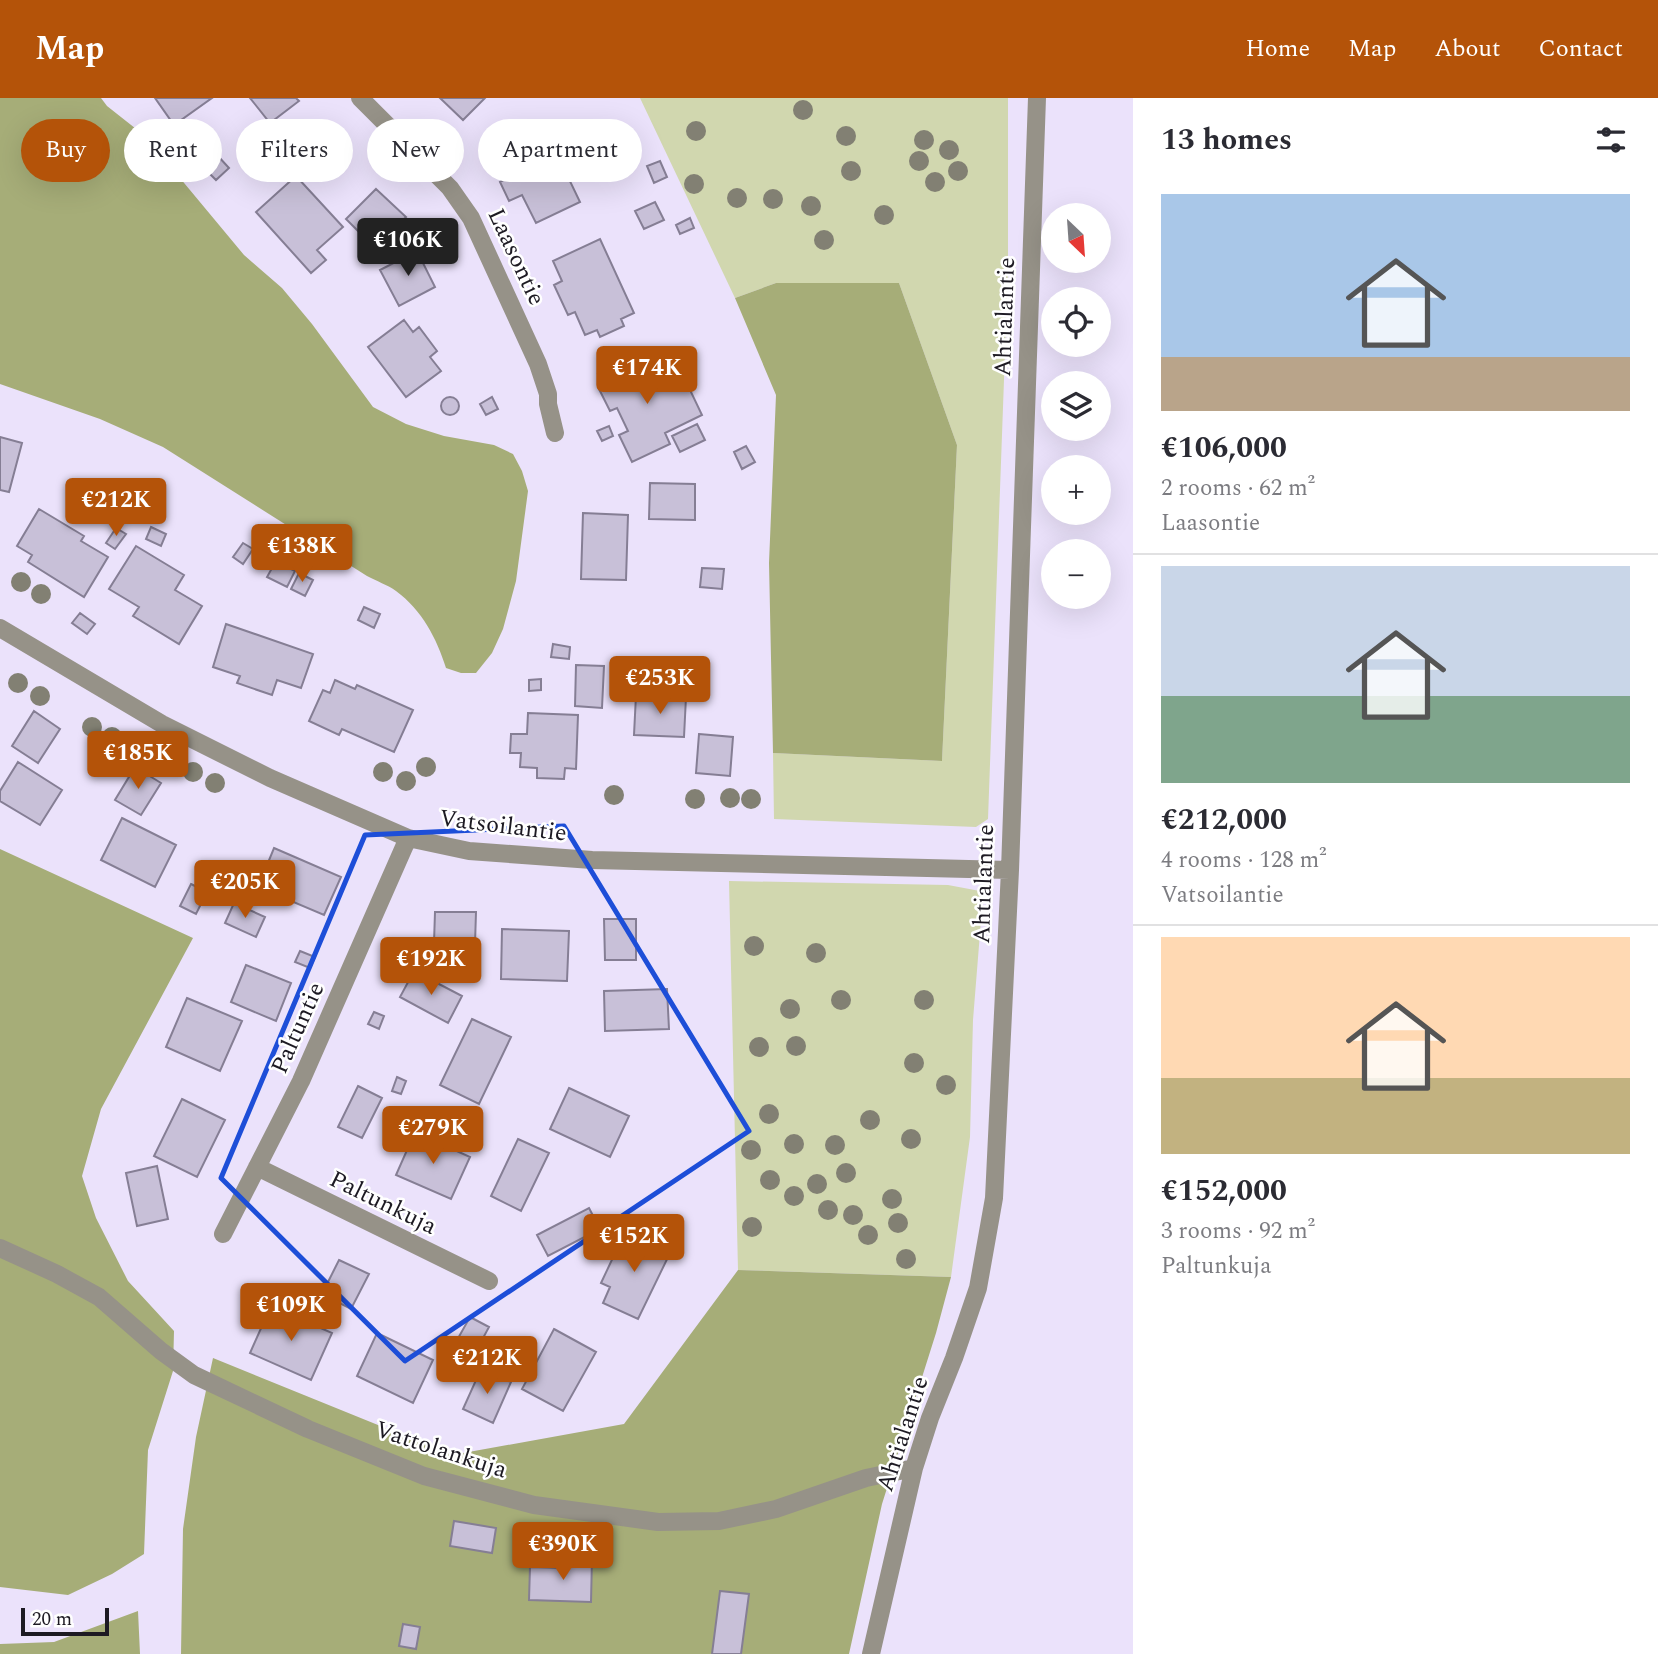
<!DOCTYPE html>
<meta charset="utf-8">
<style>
body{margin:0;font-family:Spectral,serif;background:#f2f2f3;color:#2b2b33;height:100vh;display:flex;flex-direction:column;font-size:26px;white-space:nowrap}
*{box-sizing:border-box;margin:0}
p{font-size:23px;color:#7c7c81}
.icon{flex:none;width:38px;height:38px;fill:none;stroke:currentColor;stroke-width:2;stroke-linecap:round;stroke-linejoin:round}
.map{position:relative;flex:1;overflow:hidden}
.side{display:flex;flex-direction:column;background:#fff;width:525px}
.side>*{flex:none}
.top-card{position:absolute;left:21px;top:21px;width:665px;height:63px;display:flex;gap:14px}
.needle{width:46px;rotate:155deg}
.tools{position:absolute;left:1041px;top:105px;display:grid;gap:14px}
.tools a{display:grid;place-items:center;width:70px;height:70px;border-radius:50%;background:#fff;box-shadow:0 7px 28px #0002;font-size:35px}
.scale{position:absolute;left:21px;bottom:18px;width:88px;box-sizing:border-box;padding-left:7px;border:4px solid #1d1a23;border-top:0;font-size:19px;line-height:24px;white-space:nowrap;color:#1d1a23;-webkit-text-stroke:5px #fff;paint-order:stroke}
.price{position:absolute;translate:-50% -60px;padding:0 16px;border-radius:7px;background:#b45309;color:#fff;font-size:23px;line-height:46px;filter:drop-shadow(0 2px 4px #0008)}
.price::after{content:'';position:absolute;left:50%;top:42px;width:21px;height:16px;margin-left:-10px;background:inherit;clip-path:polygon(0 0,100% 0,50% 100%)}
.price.on{background:#222;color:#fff}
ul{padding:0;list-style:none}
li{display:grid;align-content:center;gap:14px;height:371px;padding:0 28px}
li+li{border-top:2px solid #e1e1e2}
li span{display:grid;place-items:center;height:217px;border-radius:0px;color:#555}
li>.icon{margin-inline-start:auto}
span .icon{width:126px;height:126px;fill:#fffc;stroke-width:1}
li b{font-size:30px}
h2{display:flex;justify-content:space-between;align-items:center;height:84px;padding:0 28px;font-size:30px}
.chip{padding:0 24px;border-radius:32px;background:#fff;box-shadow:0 7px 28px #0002;font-size:24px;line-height:63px}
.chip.on{background:#b45309;color:#fff}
header{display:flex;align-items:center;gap:42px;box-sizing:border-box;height:98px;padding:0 35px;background:#b45309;color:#fff}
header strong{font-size:33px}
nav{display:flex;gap:38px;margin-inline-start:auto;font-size:24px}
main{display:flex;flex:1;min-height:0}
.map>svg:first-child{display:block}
.green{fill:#d1d7af}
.forest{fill:#a6ad78}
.building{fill:#c8c0d8;stroke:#857e94;stroke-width:2}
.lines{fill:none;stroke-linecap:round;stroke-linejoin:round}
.minor{stroke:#969288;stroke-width:18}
.tree{fill:#828073}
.marked{fill:none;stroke:#1d4ed8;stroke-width:5;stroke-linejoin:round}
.labels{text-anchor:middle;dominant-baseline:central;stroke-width:5;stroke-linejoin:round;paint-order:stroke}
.street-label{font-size:24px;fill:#1d1a23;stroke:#fff}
</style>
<header>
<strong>Map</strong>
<nav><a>Home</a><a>Map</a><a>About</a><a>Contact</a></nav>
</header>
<main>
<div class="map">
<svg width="1133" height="1556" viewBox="0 0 1133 1556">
<rect width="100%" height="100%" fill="#ebe2fb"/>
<path class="green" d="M 640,0 L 1008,0 L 1008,172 L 988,721 L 976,729 L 774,721 L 773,655 L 942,663 L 957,347 L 899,185 L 776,185 L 735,200 Z
M 729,783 L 948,787 L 980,793 L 982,810 L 973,922 L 970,1039 L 951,1179 L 738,1172 Z"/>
<path class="forest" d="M 0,0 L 101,0 L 107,8 L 145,38 L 244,157 L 282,190 L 312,226 L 373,309 L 406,326 L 444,338 L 494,347 L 513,356 L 522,373 L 528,393 L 516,483 L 503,531 L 492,555 L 476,575 L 461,575 L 446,570 C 437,541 422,512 396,493 C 388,487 376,483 367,478 L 163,349 L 100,321 L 0,286 Z
M 776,185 L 899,185 L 957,347 L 942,663 L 773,655 L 769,465 L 776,297 L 735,200 Z
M 0,751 L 193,840 L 101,1011 L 82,1078 L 96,1120 L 128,1183 L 174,1233 L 173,1273 L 148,1352 L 144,1456 L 112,1476 L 68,1497 L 0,1489 Z
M 738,1172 L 951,1179 L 936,1235 L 882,1406 L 849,1556 L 181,1556 L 183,1431 L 196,1339 L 213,1260 L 452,1357 L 624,1326 Z
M 138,1513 L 140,1556 L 0,1556 L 0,1546 L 54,1544 Z"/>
<path class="building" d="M 155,0 L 212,0 L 174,27 Z
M 250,0 L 296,0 L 299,3 L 270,25 Z
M 440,0 L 485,0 L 463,22 Z
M 547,34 L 553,47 L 561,43 L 575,73 L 567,77 L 580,104 L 536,125 L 522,97 L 509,103 L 500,84 L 511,78 L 501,56 Z
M 217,57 L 229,70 L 216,82 L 203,69 Z
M 660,63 L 667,79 L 654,85 L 647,68 Z
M 296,78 L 343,129 L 317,152 L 326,162 L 311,175 L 256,114 Z
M 376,91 L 406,119 L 375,150 L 346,121 Z
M 655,104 L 664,122 L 644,131 L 635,113 Z
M 690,120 L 694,130 L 680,136 L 676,127 Z
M 439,129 L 450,148 L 433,158 L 422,138 Z
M 600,141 L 634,215 L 621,221 L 624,228 L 600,239 L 597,232 L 585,237 L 575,214 L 568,217 L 554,187 L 562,183 L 553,163 Z
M 417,153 L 435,189 L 399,208 L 380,172 Z
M 404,222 L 413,234 L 419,229 L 437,253 L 430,259 L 441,273 L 406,299 L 368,249 Z
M 635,259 L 646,281 L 660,274 L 664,281 L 681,273 L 702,317 L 665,335 L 670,346 L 632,364 L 619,337 L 628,333 L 617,310 L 610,313 L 599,291 L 604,289 L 598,276 Z
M441 308a9 9 0 1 1 18 0a9 9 0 1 1-18 0Z
M 492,299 L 498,311 L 486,317 L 480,306 Z
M 697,326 L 705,342 L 680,354 L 672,338 Z
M 609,328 L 613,338 L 602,343 L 597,333 Z
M 0,339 L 22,345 L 9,394 L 0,392 Z
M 746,348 L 755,364 L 742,371 L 734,354 Z
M 650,385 L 695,386 L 695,422 L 649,421 Z
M 39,411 L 84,438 L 81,443 L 108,459 L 84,499 L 28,464 L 32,457 L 17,448 Z
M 583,415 L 628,417 L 626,482 L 581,481 Z
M 151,429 L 166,436 L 161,448 L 146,441 Z
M 116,430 L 126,436 L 115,451 L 106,445 Z
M 243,445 L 253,451 L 243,466 L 233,459 Z
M 136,448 L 184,477 L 175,492 L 202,508 L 179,546 L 133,518 L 139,509 L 109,491 Z
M 276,463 L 295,473 L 287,489 L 267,479 Z
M 702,470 L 724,471 L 722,491 L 700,489 Z
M 299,475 L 313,482 L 305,498 L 291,491 Z
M 364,509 L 380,516 L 374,530 L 358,522 Z
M 80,515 L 95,526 L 87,536 L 72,525 Z
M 226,526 L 313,556 L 301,590 L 277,582 L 272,597 L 237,585 L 240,578 L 213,569 Z
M 553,546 L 570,549 L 569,561 L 551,559 Z
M 576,567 L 604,568 L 602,610 L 575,608 Z
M 541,581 L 541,592 L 529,593 L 529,582 Z
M 335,582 L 355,591 L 357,587 L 413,612 L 394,654 L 342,631 L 339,637 L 309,623 L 323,592 L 330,595 Z
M 636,597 L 686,599 L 684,639 L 634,637 Z
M 34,613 L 60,631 L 38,665 L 12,648 Z
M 528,615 L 578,617 L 576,671 L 565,670 L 564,681 L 537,680 L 537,670 L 520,669 L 521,655 L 510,655 L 511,636 L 527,636 Z
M 699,636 L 733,639 L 730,678 L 696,675 Z
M 18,664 L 62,692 L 40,727 L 0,703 L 0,693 Z
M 135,669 L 161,685 L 141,717 L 115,702 Z
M 122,720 L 176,747 L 155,789 L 101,762 Z
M 274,750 L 341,779 L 324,817 L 258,789 Z
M 191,786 L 207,794 L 196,816 L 180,808 Z
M 234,805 L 265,819 L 256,839 L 225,825 Z
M 435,814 L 476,814 L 475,846 L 434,845 Z
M 604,821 L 636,821 L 636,862 L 605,862 Z
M 502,831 L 569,833 L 567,883 L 501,881 Z
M 300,853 L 315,859 L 310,870 L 295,864 Z
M 246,867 L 291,885 L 276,923 L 231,904 Z
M 414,873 L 462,898 L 448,925 L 400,899 Z
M 667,891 L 669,931 L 605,933 L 604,893 Z
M 187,900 L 242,923 L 220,973 L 166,949 Z
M 374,914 L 384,918 L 379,931 L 368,926 Z
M 472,921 L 511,939 L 479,1006 L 440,987 Z
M 397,979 L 406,983 L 401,996 L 392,993 Z
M 358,988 L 382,1000 L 362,1040 L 338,1029 Z
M 569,990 L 629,1018 L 610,1059 L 550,1031 Z
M 182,1001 L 225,1022 L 197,1079 L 154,1058 Z
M 415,1034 L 470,1059 L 451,1101 L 396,1077 Z
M 518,1041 L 549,1055 L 521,1113 L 491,1098 Z
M 157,1068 L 168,1121 L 137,1128 L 126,1075 Z
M 589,1110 L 600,1131 L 548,1158 L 537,1137 Z
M 626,1132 L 671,1153 L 638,1221 L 603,1205 L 610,1189 L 601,1185 Z
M 339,1162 L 369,1176 L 351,1211 L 322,1196 Z
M 271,1208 L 332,1235 L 311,1282 L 250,1255 Z
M 470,1219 L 489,1229 L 468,1268 L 448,1258 Z
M 554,1231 L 596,1254 L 563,1313 L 522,1291 Z
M 377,1235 L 433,1262 L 413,1305 L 357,1278 Z
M 481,1271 L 511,1284 L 493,1325 L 463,1311 Z
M 454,1423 L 496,1430 L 492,1455 L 450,1448 Z
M 564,1459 L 592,1460 L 591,1504 L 529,1502 L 530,1469 L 564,1470 Z
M 720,1493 L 749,1496 L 741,1556 L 712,1556 Z
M 403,1526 L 420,1529 L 416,1551 L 399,1548 Z"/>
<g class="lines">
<path class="minor" d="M 360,0 L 450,90 L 471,120 L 538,266 L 548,296 L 548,306 L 555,335
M 0,530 L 162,626 L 270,680 L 408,740 L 469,753 L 592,762 L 1010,772
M 257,1069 L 489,1183
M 223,1136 L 301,983 L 408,740
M 0,1150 L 57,1176 L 99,1199 L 161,1253 L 194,1277 L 308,1331 L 424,1378 L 534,1407 L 658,1424 L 719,1423 L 776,1411 L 866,1380 L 914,1370
M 871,1556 L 914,1370 L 930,1320 L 954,1260 L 978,1190 L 994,1100 L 1010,772 L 1037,0"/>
</g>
<g class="tree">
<circle cx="803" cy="12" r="10"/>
<circle cx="696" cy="33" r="10"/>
<circle cx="846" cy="38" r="10"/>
<circle cx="924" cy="42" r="10"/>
<circle cx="949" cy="52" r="10"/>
<circle cx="919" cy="63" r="10"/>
<circle cx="851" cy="73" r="10"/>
<circle cx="958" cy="73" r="10"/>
<circle cx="935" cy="84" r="10"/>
<circle cx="694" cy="86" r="10"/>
<circle cx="737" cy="100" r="10"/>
<circle cx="773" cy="101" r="10"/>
<circle cx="811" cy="108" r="10"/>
<circle cx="884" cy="117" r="10"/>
<circle cx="824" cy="142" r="10"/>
<circle cx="21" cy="484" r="10"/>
<circle cx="41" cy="496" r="10"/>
<circle cx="18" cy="585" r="10"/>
<circle cx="40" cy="598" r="10"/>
<circle cx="92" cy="629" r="10"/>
<circle cx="112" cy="639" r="10"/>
<circle cx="426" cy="669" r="10"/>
<circle cx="193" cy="674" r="10"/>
<circle cx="383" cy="674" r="10"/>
<circle cx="406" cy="683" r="10"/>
<circle cx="215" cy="685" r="10"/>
<circle cx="614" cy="697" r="10"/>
<circle cx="730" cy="700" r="10"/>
<circle cx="695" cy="701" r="10"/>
<circle cx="751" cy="701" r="10"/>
<circle cx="754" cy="848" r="10"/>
<circle cx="816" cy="855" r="10"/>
<circle cx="841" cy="902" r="10"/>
<circle cx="924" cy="902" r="10"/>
<circle cx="790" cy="911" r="10"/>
<circle cx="796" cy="948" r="10"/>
<circle cx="759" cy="949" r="10"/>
<circle cx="914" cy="965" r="10"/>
<circle cx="946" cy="987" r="10"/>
<circle cx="769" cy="1016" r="10"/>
<circle cx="870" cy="1022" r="10"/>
<circle cx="911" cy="1041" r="10"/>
<circle cx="794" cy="1046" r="10"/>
<circle cx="835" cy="1047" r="10"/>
<circle cx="751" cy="1052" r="10"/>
<circle cx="846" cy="1075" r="10"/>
<circle cx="770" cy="1082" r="10"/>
<circle cx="817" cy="1086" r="10"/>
<circle cx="794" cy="1098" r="10"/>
<circle cx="892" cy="1101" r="10"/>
<circle cx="828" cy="1112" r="10"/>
<circle cx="853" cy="1117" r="10"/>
<circle cx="898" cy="1125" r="10"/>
<circle cx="752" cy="1129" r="10"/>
<circle cx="868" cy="1137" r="10"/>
<circle cx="906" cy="1161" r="10"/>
</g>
<path class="marked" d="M 564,728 L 749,1033 L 405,1263 L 221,1080 L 365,737 Z"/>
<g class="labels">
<g class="street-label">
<text transform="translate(516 159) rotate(65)">Laasontie</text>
<text transform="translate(1005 219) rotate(-88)">Ahtialantie</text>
<text transform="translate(503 728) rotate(7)">Vatsoilantie</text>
<text transform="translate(984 786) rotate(-88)">Ahtialantie</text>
<text transform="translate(298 930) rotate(-66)">Paltuntie</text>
<text transform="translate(383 1105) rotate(26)">Paltunkuja</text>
<text transform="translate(903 1336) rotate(-72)">Ahtialantie</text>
<text transform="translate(441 1352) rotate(18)">Vattolankuja</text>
</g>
</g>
</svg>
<div class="tools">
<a><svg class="needle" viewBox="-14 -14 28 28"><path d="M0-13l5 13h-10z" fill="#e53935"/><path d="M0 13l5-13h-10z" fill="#7c7c81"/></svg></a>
<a><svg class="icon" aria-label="locate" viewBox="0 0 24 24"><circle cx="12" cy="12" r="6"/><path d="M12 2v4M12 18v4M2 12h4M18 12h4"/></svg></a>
<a><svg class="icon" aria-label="layers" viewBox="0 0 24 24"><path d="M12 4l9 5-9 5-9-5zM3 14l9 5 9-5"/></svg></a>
<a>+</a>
<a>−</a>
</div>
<div class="scale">20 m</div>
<b class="price on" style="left:408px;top:180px">€106K</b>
<b class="price" style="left:647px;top:308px">€174K</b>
<b class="price" style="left:116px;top:440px">€212K</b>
<b class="price" style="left:302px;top:486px">€138K</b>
<b class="price" style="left:660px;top:618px">€253K</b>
<b class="price" style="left:138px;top:693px">€185K</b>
<b class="price" style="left:245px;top:822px">€205K</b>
<b class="price" style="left:431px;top:899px">€192K</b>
<b class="price" style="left:433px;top:1068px">€279K</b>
<b class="price" style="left:634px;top:1176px">€152K</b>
<b class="price" style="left:291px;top:1245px">€109K</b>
<b class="price" style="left:487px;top:1298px">€212K</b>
<b class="price" style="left:563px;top:1484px">€390K</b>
<div class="top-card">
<a class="chip on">Buy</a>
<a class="chip">Rent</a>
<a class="chip">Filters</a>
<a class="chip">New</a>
<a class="chip">Apartment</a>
</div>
</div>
<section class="side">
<h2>13 homes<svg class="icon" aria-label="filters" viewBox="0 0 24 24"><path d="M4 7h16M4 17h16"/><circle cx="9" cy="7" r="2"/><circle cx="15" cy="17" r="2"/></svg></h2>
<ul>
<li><span style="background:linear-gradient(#a9c7e8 75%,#b9a48a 0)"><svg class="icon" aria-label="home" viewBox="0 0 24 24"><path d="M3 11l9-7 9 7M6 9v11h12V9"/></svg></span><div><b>€106,000</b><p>2 rooms · 62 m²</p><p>Laasontie</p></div></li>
<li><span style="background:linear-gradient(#c9d6e8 60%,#7fa58c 0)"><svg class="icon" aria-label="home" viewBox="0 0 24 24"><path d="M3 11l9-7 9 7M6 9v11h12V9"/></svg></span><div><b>€212,000</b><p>4 rooms · 128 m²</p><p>Vatsoilantie</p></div></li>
<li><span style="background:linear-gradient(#ffd9b3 65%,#c2b280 0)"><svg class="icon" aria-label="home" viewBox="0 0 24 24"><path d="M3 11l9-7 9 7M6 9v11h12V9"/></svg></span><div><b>€152,000</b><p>3 rooms · 92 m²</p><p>Paltunkuja</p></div></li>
</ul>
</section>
</main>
